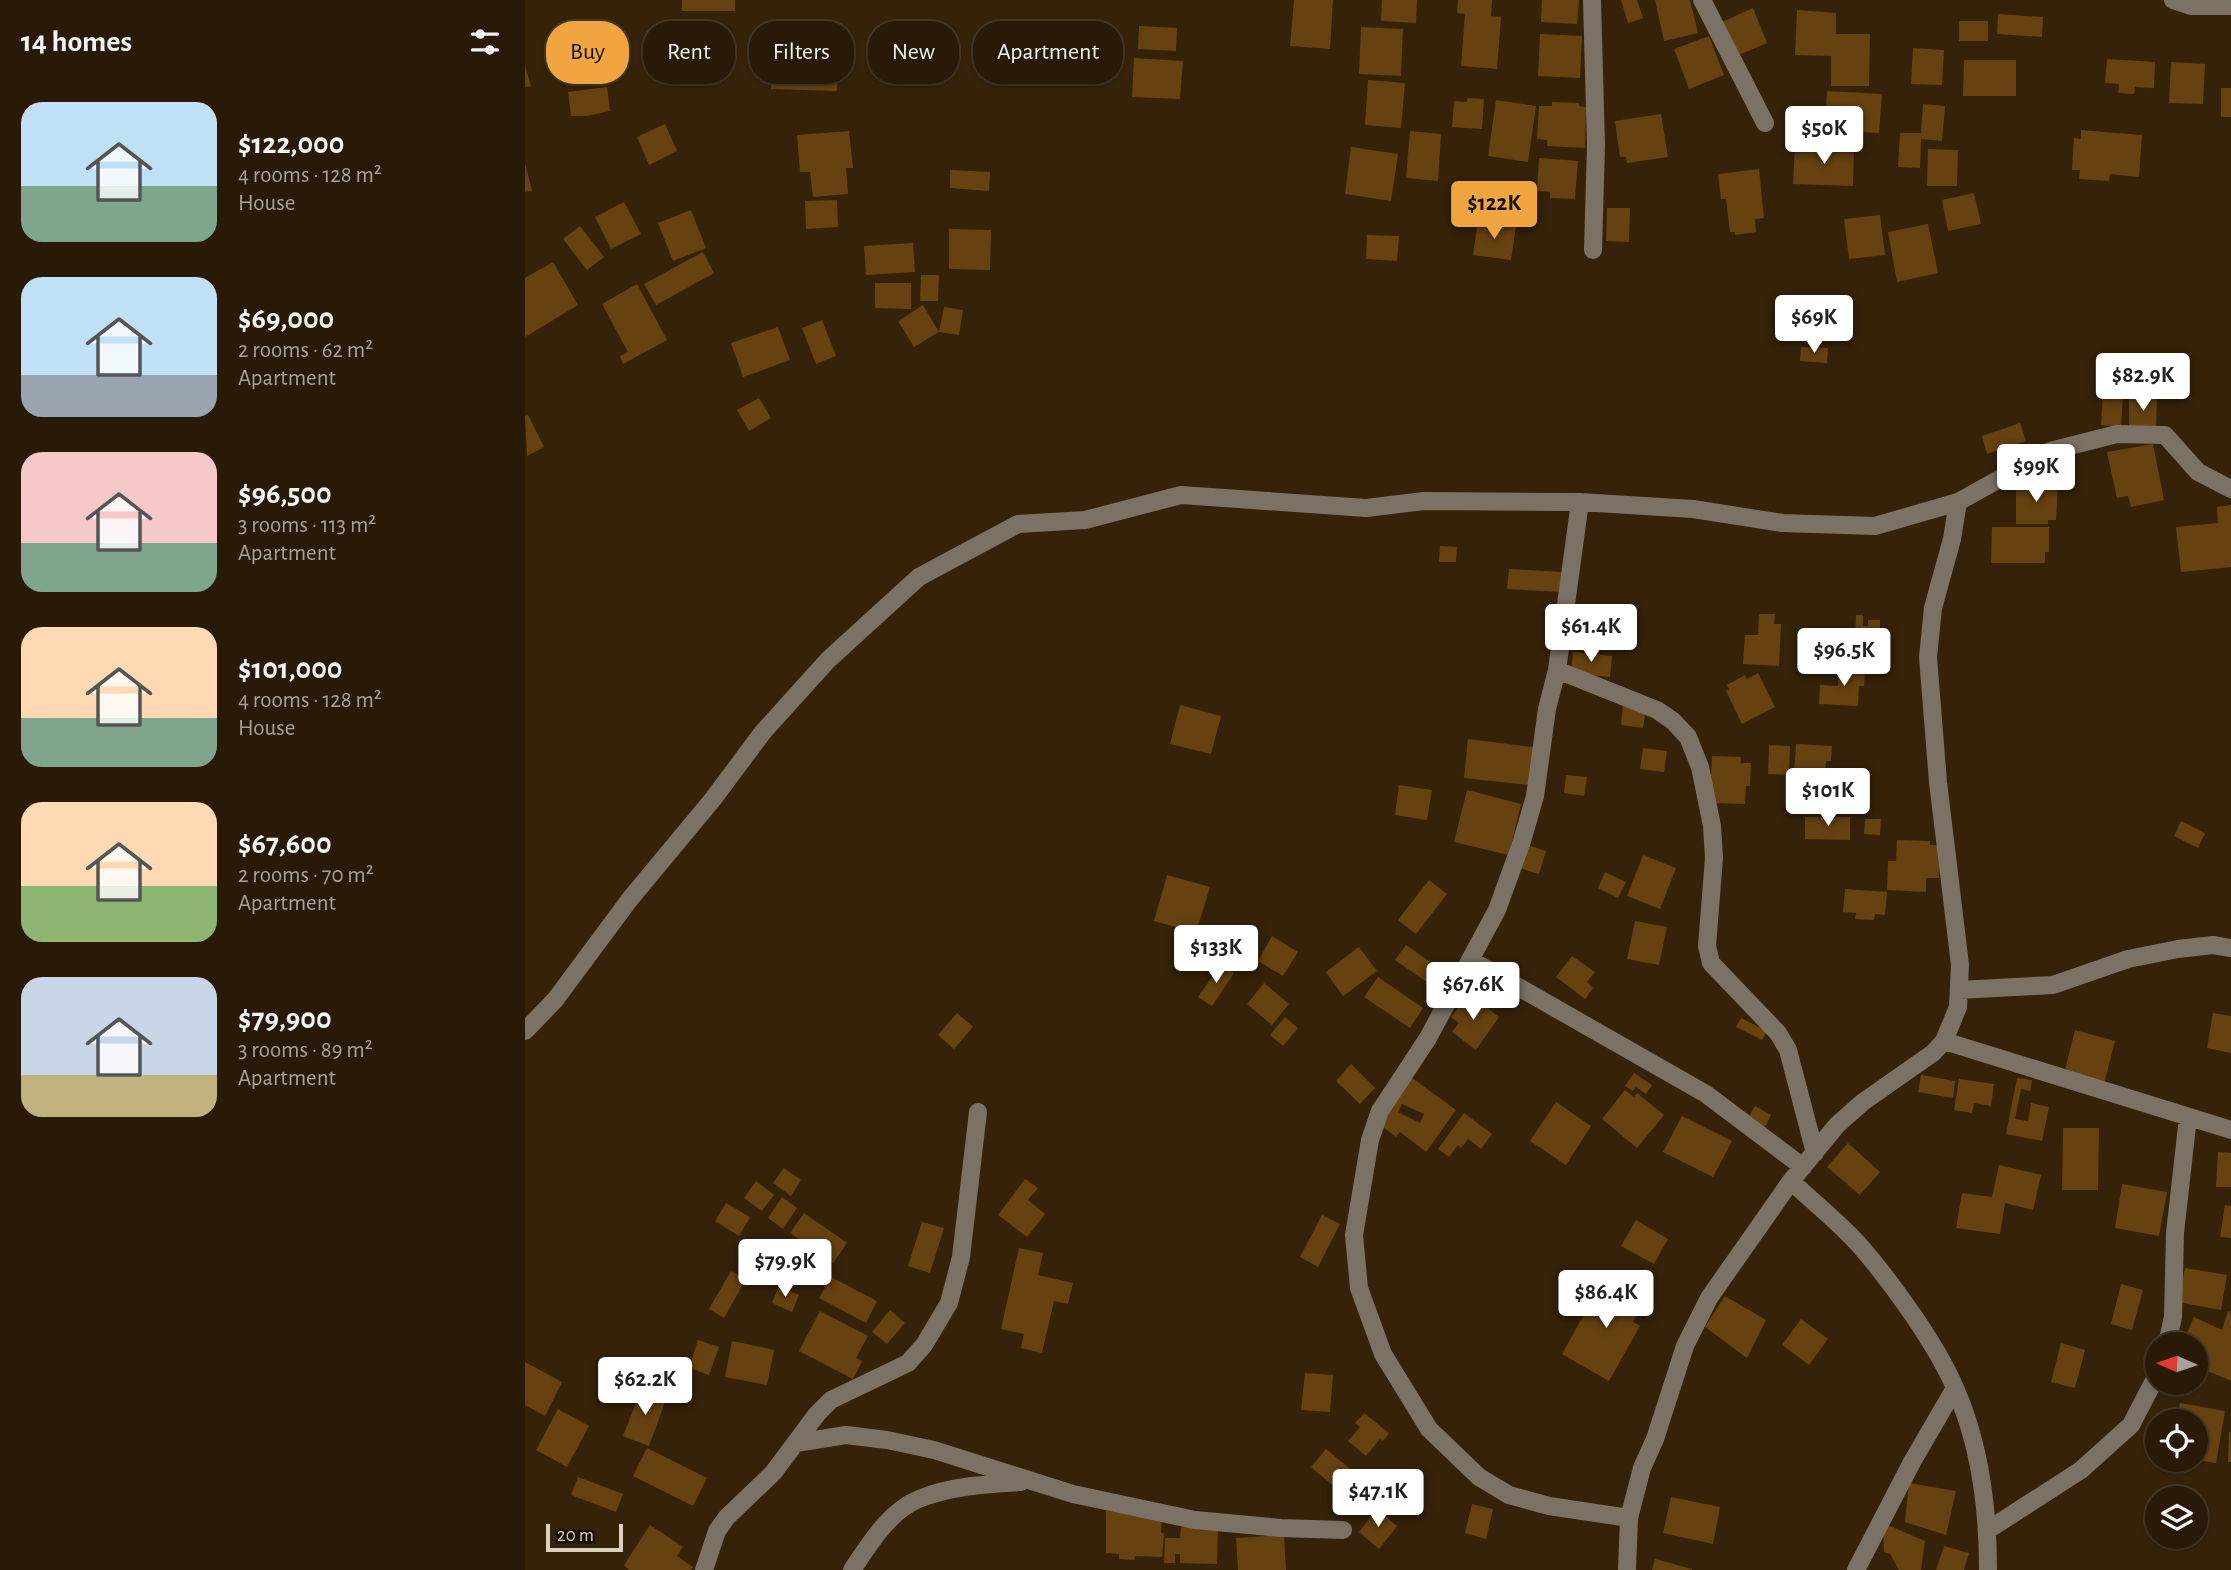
<!DOCTYPE html>
<meta charset="utf-8">
<style>
body{margin:0;font-family:"Alegreya Sans",sans-serif;background:#302311;color:#f1f3f6;height:100vh;display:flex;flex-direction:column;font-size:26px;white-space:nowrap}
*{box-sizing:border-box;margin:0}
p{font-size:23px;color:#a5a19b}
.icon{flex:none;width:38px;height:38px;fill:none;stroke:currentColor;stroke-width:2;stroke-linecap:round;stroke-linejoin:round}
.map{position:relative;flex:1;overflow:hidden}
.side{display:flex;flex-direction:column;background:#281a07;width:525px}
.side>*{flex:none}
.banner{position:absolute;left:21px;top:21px;width:665px;height:63px;display:flex;gap:14px}
.needle{width:46px;rotate:273deg}
.tools{position:absolute;left:1620px;top:1332px;display:grid;gap:14px}
.tools a{display:grid;place-items:center;width:63px;height:63px;border-radius:50%;background:#281a07;box-shadow:0 2px 5px #0004,0 0 0 2px #443828;font-size:35px}
.scale{position:absolute;left:21px;bottom:18px;width:77px;box-sizing:border-box;padding-left:7px;border:4px solid #ddd0c1;border-top:0;font-size:19px;line-height:24px;white-space:nowrap;color:#ddd0c1;-webkit-text-stroke:5px #160e05;paint-order:stroke}
.price{position:absolute;translate:-50% -60px;padding:0 16px;border-radius:7px;background:#fff;color:#222;font-size:23px;line-height:46px;filter:drop-shadow(0 2px 4px #0008)}
.price::after{content:'';position:absolute;left:50%;top:42px;width:21px;height:16px;margin-left:-10px;background:inherit;clip-path:polygon(0 0,100% 0,50% 100%)}
.price.active{background:#f1a540;color:#111}
ul{padding:0;list-style:none}
li{display:flex;align-items:center;gap:21px;height:175px;padding:0 21px}
li span{display:grid;place-items:center;flex:none;width:196px;height:140px;border-radius:21px;color:#555}
li>.icon{margin-inline-start:auto}
span .icon{width:84px;height:84px;fill:#fffc;stroke-width:1}
li b{font-size:30px}
h2{display:flex;justify-content:space-between;align-items:center;height:84px;padding:0 21px;font-size:30px}
.pill{padding:0 24px;border-radius:28px;background:#281a07;box-shadow:0 2px 5px #0004,0 0 0 2px #443828;font-size:24px;line-height:63px}
.pill.active{background:#f1a540;color:#111}
main{display:flex;flex:1;min-height:0}
.map>svg:first-child{display:block}
.building{fill:#664211;fill-rule:evenodd}
.lines{fill:none;stroke-linecap:round;stroke-linejoin:round}
.minor{stroke:#7b7165;stroke-width:18}
</style>
<main>
<section class="side">
<h2>14 homes<svg class="icon" aria-label="filters" viewBox="0 0 24 24"><path d="M4 7h16M4 17h16"/><circle cx="9" cy="7" r="2"/><circle cx="15" cy="17" r="2"/></svg></h2>
<ul>
<li><span style="background:linear-gradient(#bfe0f5 60%,#7fa58c 0)"><svg class="icon" aria-label="home" viewBox="0 0 24 24"><path d="M3 11l9-7 9 7M6 9v11h12V9"/></svg></span><div><b>$122,000</b><p>4 rooms · 128 m²</p><p>House</p></div></li>
<li><span style="background:linear-gradient(#bfe0f5 70%,#9aa5b1 0)"><svg class="icon" aria-label="home" viewBox="0 0 24 24"><path d="M3 11l9-7 9 7M6 9v11h12V9"/></svg></span><div><b>$69,000</b><p>2 rooms · 62 m²</p><p>Apartment</p></div></li>
<li><span style="background:linear-gradient(#f6c9c9 65%,#7fa58c 0)"><svg class="icon" aria-label="home" viewBox="0 0 24 24"><path d="M3 11l9-7 9 7M6 9v11h12V9"/></svg></span><div><b>$96,500</b><p>3 rooms · 113 m²</p><p>Apartment</p></div></li>
<li><span style="background:linear-gradient(#ffd9b3 65%,#7fa58c 0)"><svg class="icon" aria-label="home" viewBox="0 0 24 24"><path d="M3 11l9-7 9 7M6 9v11h12V9"/></svg></span><div><b>$101,000</b><p>4 rooms · 128 m²</p><p>House</p></div></li>
<li><span style="background:linear-gradient(#ffd9b3 60%,#8fb573 0)"><svg class="icon" aria-label="home" viewBox="0 0 24 24"><path d="M3 11l9-7 9 7M6 9v11h12V9"/></svg></span><div><b>$67,600</b><p>2 rooms · 70 m²</p><p>Apartment</p></div></li>
<li><span style="background:linear-gradient(#c9d6e8 70%,#c2b280 0)"><svg class="icon" aria-label="home" viewBox="0 0 24 24"><path d="M3 11l9-7 9 7M6 9v11h12V9"/></svg></span><div><b>$79,900</b><p>3 rooms · 89 m²</p><p>Apartment</p></div></li>
</ul>
</section>
<div class="map">
<svg width="1706" height="1570" viewBox="0 0 1706 1570">
<rect width="100%" height="100%" fill="#362209"/>
<path class="building" d="M 157,0 L 210,0 L 210,11 L 157,11 Z
M 769,0 L 808,0 L 805,49 L 765,46 Z
M 857,0 L 892,0 L 891,23 L 856,21 Z
M 933,0 L 967,0 L 966,16 L 976,17 L 972,69 L 936,66 L 940,14 L 932,13 Z
M 1017,0 L 1054,0 L 1052,24 L 1016,22 Z
M 1096,0 L 1112,0 L 1118,18 L 1103,23 Z
M 1130,0 L 1165,0 L 1173,33 L 1139,41 Z
M 1228,8 L 1242,43 L 1211,56 L 1197,22 Z
M 1272,10 L 1311,13 L 1311,34 L 1345,34 L 1344,86 L 1306,86 L 1306,56 L 1270,55 Z
M 1473,14 L 1518,17 L 1517,37 L 1472,34 Z
M 1434,21 L 1463,21 L 1463,41 L 1434,41 Z
M 614,26 L 652,28 L 651,51 L 613,49 Z
M 836,27 L 878,29 L 876,76 L 834,74 Z
M 1015,34 L 1057,36 L 1055,78 L 1013,76 Z
M 1184,36 L 1199,75 L 1164,89 L 1149,49 Z
M 1388,48 L 1419,50 L 1417,85 L 1386,84 Z
M 609,58 L 658,61 L 655,99 L 607,97 Z
M 1582,59 L 1630,62 L 1629,88 L 1610,87 L 1609,94 L 1593,93 L 1594,84 L 1580,83 Z
M 1439,60 L 1491,60 L 1491,96 L 1438,96 Z
M 247,62 L 313,64 L 312,91 L 246,89 Z
M 1646,62 L 1680,64 L 1678,104 L 1644,103 Z
M 0,65 L 6,86 L 0,87 Z
M 843,80 L 880,83 L 876,128 L 840,125 Z
M 82,87 L 85,111 L 62,116 L 46,116 L 43,92 Z
M 1696,88 L 1706,88 L 1706,117 L 1696,117 Z
M 1302,91 L 1357,94 L 1354,133 L 1300,130 Z
M 942,98 L 959,99 L 957,129 L 927,127 L 929,101 L 942,102 Z
M 971,100 L 1011,106 L 1003,162 L 963,156 Z
M 1027,102 L 1054,103 L 1054,106 L 1061,107 L 1060,148 L 1022,146 L 1022,140 L 1012,139 L 1014,106 L 1027,106 Z
M 1398,104 L 1420,106 L 1417,141 L 1396,139 L 1395,168 L 1373,167 L 1375,133 L 1396,133 Z
M 1136,114 L 1143,157 L 1102,163 L 1101,157 L 1095,157 L 1090,121 Z
M 140,124 L 152,151 L 124,165 L 112,137 Z
M 1556,130 L 1617,135 L 1614,177 L 1585,174 L 1584,181 L 1554,179 L 1555,170 L 1547,170 L 1549,138 L 1556,139 Z
M 324,131 L 328,168 L 321,168 L 323,194 L 288,197 L 285,172 L 275,172 L 272,135 Z
M 885,131 L 916,134 L 913,181 L 881,178 Z
M 826,147 L 873,154 L 866,201 L 820,194 Z
M 1270,147 L 1329,148 L 1328,186 L 1268,184 Z
M 1403,149 L 1433,150 L 1432,186 L 1402,186 Z
M 1014,158 L 1053,161 L 1050,199 L 1025,198 L 1025,192 L 1012,191 Z
M 0,163 L 7,191 L 0,192 Z
M 1234,169 L 1239,218 L 1230,219 L 1231,232 L 1210,235 L 1210,232 L 1205,232 L 1201,199 L 1196,199 L 1193,174 Z
M 425,170 L 465,172 L 464,191 L 425,188 Z
M 1449,193 L 1456,224 L 1423,231 L 1417,200 Z
M 312,200 L 313,227 L 281,229 L 280,201 Z
M 99,202 L 116,234 L 86,249 L 70,217 Z
M 1082,208 L 1105,208 L 1104,242 L 1081,241 Z
M 166,210 L 181,248 L 148,261 L 133,223 Z
M 1355,215 L 1360,255 L 1324,259 L 1319,219 Z
M 953,221 L 991,227 L 986,260 L 948,255 Z
M 1403,224 L 1413,273 L 1372,282 L 1363,232 Z
M 55,226 L 79,257 L 62,270 L 38,239 Z
M 424,229 L 466,230 L 465,270 L 424,269 Z
M 842,235 L 874,236 L 872,261 L 841,259 Z
M 388,243 L 390,272 L 341,275 L 339,246 Z
M 178,252 L 189,273 L 131,305 L 119,284 Z
M 28,262 L 53,305 L 0,337 L 0,278 Z
M 396,275 L 414,275 L 413,301 L 395,301 Z
M 350,283 L 386,283 L 386,309 L 350,308 Z
M 112,284 L 142,340 L 98,364 L 95,356 L 103,352 L 77,304 Z
M 398,305 L 414,332 L 389,347 L 373,321 Z
M 419,307 L 438,310 L 434,335 L 414,332 Z
M 297,320 L 311,356 L 291,364 L 277,328 Z
M 253,327 L 265,360 L 218,377 L 206,343 Z
M 1276,347 L 1303,348 L 1302,363 L 1275,361 Z
M 1578,393 L 1598,394 L 1596,427 L 1576,425 Z
M 1604,396 L 1632,396 L 1631,430 L 1604,430 Z
M 234,398 L 246,418 L 224,431 L 212,410 Z
M 3,415 L 19,447 L 2,456 L 0,416 Z
M 1495,423 L 1501,441 L 1462,454 L 1457,436 Z
M 1628,444 L 1639,500 L 1606,507 L 1603,496 L 1592,498 L 1582,452 Z
M 1533,485 L 1531,520 L 1523,520 L 1523,524 L 1491,524 L 1491,486 Z
M 1706,505 L 1706,567 L 1656,572 L 1651,527 L 1693,523 L 1692,507 Z
M 1467,527 L 1524,527 L 1524,552 L 1520,552 L 1520,563 L 1466,563 Z
M 915,546 L 932,547 L 931,562 L 914,562 Z
M 984,569 L 1036,572 L 1035,592 L 982,589 Z
M 1234,614 L 1250,614 L 1249,624 L 1256,624 L 1254,666 L 1218,664 L 1220,635 L 1233,635 Z
M 1331,615 L 1338,615 L 1338,626 L 1343,626 L 1343,620 L 1355,620 L 1355,630 L 1358,630 L 1358,648 L 1330,648 Z
M 1048,652 L 1087,656 L 1085,677 L 1046,673 Z
M 1314,667 L 1340,669 L 1339,686 L 1334,686 L 1333,706 L 1294,704 L 1295,685 L 1313,686 Z
M 1233,673 L 1250,707 L 1217,724 L 1201,691 L 1204,689 L 1202,685 L 1220,675 L 1222,679 Z
M 655,705 L 696,716 L 686,754 L 645,744 Z
M 1098,705 L 1121,707 L 1118,728 L 1096,725 Z
M 943,739 L 1008,747 L 1003,785 L 939,778 Z
M 1271,744 L 1307,746 L 1306,761 L 1301,761 L 1300,772 L 1293,772 L 1292,786 L 1273,784 L 1274,775 L 1269,775 Z
M 1244,745 L 1265,746 L 1264,775 L 1243,774 Z
M 1118,748 L 1142,751 L 1139,772 L 1115,769 Z
M 1187,756 L 1216,757 L 1216,763 L 1226,763 L 1225,786 L 1221,786 L 1220,804 L 1185,803 Z
M 1041,775 L 1062,777 L 1059,796 L 1039,793 Z
M 874,785 L 907,790 L 902,820 L 870,815 Z
M 942,790 L 996,804 L 984,855 L 929,842 Z
M 1280,817 L 1325,817 L 1325,840 L 1280,839 Z
M 1340,819 L 1356,819 L 1355,835 L 1339,834 Z
M 1656,821 L 1680,833 L 1673,848 L 1649,836 Z
M 1372,840 L 1405,841 L 1405,845 L 1415,845 L 1414,878 L 1401,878 L 1401,892 L 1362,890 L 1363,861 L 1371,861 Z
M 999,844 L 1021,851 L 1014,874 L 991,867 Z
M 1118,855 L 1151,868 L 1135,909 L 1102,896 Z
M 1080,872 L 1101,882 L 1093,898 L 1073,888 Z
M 642,875 L 685,887 L 671,933 L 629,921 Z
M 904,880 L 922,894 L 891,934 L 873,920 Z
M 1320,889 L 1362,892 L 1360,915 L 1350,914 L 1349,920 L 1330,919 L 1331,913 L 1318,912 Z
M 1110,921 L 1142,927 L 1134,965 L 1102,959 Z
M 747,936 L 773,952 L 758,976 L 733,961 Z
M 881,945 L 917,970 L 906,985 L 870,960 Z
M 834,947 L 852,971 L 818,996 L 801,972 Z
M 1047,956 L 1070,972 L 1062,982 L 1068,988 L 1060,999 L 1031,977 Z
M 696,964 L 709,973 L 687,1006 L 673,997 Z
M 853,977 L 898,1008 L 885,1028 L 839,997 Z
M 739,983 L 764,1004 L 747,1025 L 722,1004 Z
M 944,994 L 974,1017 L 951,1050 L 927,1032 L 934,1023 L 926,1017 Z
M 432,1013 L 448,1027 L 429,1049 L 413,1035 Z
M 1688,1013 L 1706,1016 L 1706,1053 L 1682,1048 Z
M 760,1017 L 773,1028 L 758,1046 L 745,1035 Z
M 1216,1018 L 1242,1031 L 1237,1040 L 1211,1027 Z
M 1550,1030 L 1590,1041 L 1579,1084 L 1539,1074 Z
M 826,1064 L 850,1088 L 835,1104 L 811,1081 Z
M 1109,1073 L 1127,1085 L 1121,1094 L 1111,1087 L 1108,1091 L 1100,1086 Z
M 1396,1075 L 1430,1081 L 1428,1098 L 1393,1092 Z
M 887,1078 L 931,1110 L 901,1152 L 875,1132 L 871,1137 L 853,1123 ZM 877,1104 L 899,1114 L 895,1123 L 873,1112 Z
M 1492,1078 L 1507,1080 L 1505,1091 L 1496,1089 L 1490,1119 L 1503,1121 L 1506,1103 L 1524,1107 L 1517,1141 L 1481,1134 Z
M 1434,1079 L 1469,1084 L 1466,1106 L 1449,1103 L 1447,1113 L 1429,1110 Z
M 1100,1090 L 1109,1097 L 1112,1093 L 1139,1115 L 1112,1148 L 1077,1119 Z
M 1031,1102 L 1066,1126 L 1041,1165 L 1005,1141 Z
M 1230,1106 L 1246,1115 L 1240,1127 L 1223,1118 Z
M 939,1113 L 967,1134 L 956,1149 L 943,1139 L 936,1148 L 933,1145 L 924,1157 L 913,1149 Z
M 1157,1116 L 1207,1141 L 1188,1177 L 1138,1152 Z
M 1538,1128 L 1574,1128 L 1573,1190 L 1537,1190 Z
M 1323,1143 L 1355,1172 L 1335,1195 L 1302,1167 Z
M 1693,1152 L 1706,1153 L 1706,1187 L 1691,1187 Z
M 1474,1165 L 1516,1175 L 1508,1210 L 1480,1203 L 1475,1234 L 1431,1228 L 1437,1193 L 1467,1197 Z
M 259,1168 L 276,1180 L 266,1196 L 248,1183 Z
M 500,1179 L 513,1188 L 503,1200 L 520,1214 L 502,1237 L 473,1215 Z
M 231,1181 L 249,1195 L 237,1211 L 219,1198 Z
M 1597,1184 L 1642,1192 L 1634,1236 L 1590,1228 Z
M 257,1197 L 272,1208 L 258,1229 L 243,1218 Z
M 201,1203 L 225,1217 L 214,1236 L 190,1221 Z
M 1700,1205 L 1706,1206 L 1706,1238 L 1695,1237 Z
M 279,1213 L 322,1243 L 308,1263 L 265,1233 Z
M 797,1215 L 815,1224 L 793,1267 L 775,1257 Z
M 1111,1220 L 1143,1239 L 1129,1264 L 1096,1246 Z
M 397,1222 L 419,1228 L 405,1273 L 383,1266 Z
M 494,1248 L 518,1253 L 513,1275 L 548,1283 L 543,1304 L 529,1301 L 517,1353 L 496,1348 L 499,1334 L 476,1329 Z
M 1660,1268 L 1702,1275 L 1696,1310 L 1653,1302 Z
M 206,1271 L 221,1279 L 199,1318 L 184,1309 Z
M 306,1277 L 352,1301 L 341,1323 L 294,1298 Z
M 1080,1277 L 1121,1300 L 1108,1322 L 1115,1326 L 1084,1381 L 1037,1354 Z
M 1596,1284 L 1618,1290 L 1607,1330 L 1586,1324 Z
M 254,1286 L 274,1295 L 267,1312 L 247,1303 Z
M 1200,1296 L 1241,1320 L 1222,1358 L 1180,1327 Z
M 365,1310 L 380,1323 L 362,1344 L 347,1332 Z
M 295,1311 L 343,1336 L 331,1358 L 337,1361 L 328,1379 L 274,1351 Z
M 1703,1311 L 1706,1312 L 1706,1381 L 1671,1366 L 1671,1344 L 1657,1344 L 1669,1317 L 1697,1330 Z
M 1276,1319 L 1303,1339 L 1284,1365 L 1257,1345 Z
M 173,1340 L 194,1347 L 184,1375 L 164,1368 Z
M 207,1341 L 249,1350 L 242,1385 L 200,1377 Z
M 1536,1343 L 1560,1350 L 1550,1388 L 1526,1382 Z
M 0,1362 L 37,1382 L 20,1416 L 0,1405 Z
M 780,1373 L 808,1375 L 805,1412 L 776,1410 Z
M 117,1387 L 142,1397 L 124,1446 L 98,1436 Z
M 1655,1403 L 1700,1411 L 1691,1463 L 1671,1460 L 1671,1421 L 1652,1421 Z
M 33,1409 L 64,1426 L 42,1467 L 11,1450 Z
M 839,1413 L 864,1433 L 858,1441 L 855,1439 L 841,1456 L 823,1441 L 835,1427 L 830,1423 Z
M 1704,1432 L 1706,1432 L 1706,1462 L 1703,1462 Z
M 122,1448 L 182,1478 L 168,1506 L 108,1476 Z
M 801,1449 L 829,1472 L 814,1491 L 786,1467 Z
M 53,1477 L 98,1494 L 91,1512 L 46,1495 Z
M 1384,1483 L 1431,1491 L 1421,1535 L 1380,1522 Z
M 1146,1497 L 1195,1507 L 1188,1544 L 1138,1533 Z
M 947,1504 L 968,1509 L 961,1539 L 940,1533 Z
M 852,1509 L 872,1526 L 854,1549 L 834,1532 Z
M 581,1511 L 637,1515 L 636,1533 L 639,1533 L 637,1557 L 610,1556 L 609,1560 L 594,1559 L 594,1554 L 581,1553 Z
M 1358,1523 L 1400,1541 L 1396,1570 L 1374,1570 L 1365,1554 L 1359,1552 Z
M 125,1525 L 158,1547 L 152,1556 L 168,1567 L 166,1570 L 104,1570 L 99,1565 Z
M 656,1527 L 693,1527 L 692,1564 L 655,1563 L 655,1554 L 650,1554 L 650,1563 L 639,1563 L 640,1538 L 655,1538 Z
M 759,1535 L 761,1570 L 713,1570 L 711,1538 Z
M 1419,1546 L 1444,1553 L 1439,1570 L 1411,1570 Z
M 1130,1559 L 1167,1569 L 1167,1570 L 1127,1570 Z"/>
<g class="lines">
<path class="minor" d="M 1067,0 L 1071,145 L 1068,250
M 1177,0 L 1240,123
M 1648,0 L 1666,6 L 1706,6
M 1055,502 L 1032,670 L 1022,709 L 1010,796 L 997,841 L 972,910 L 903,1038 L 855,1111 L 845,1140 L 829,1235 L 834,1288 L 858,1354 L 904,1429 L 954,1477 L 984,1495 L 1024,1506 L 1104,1518
M 1032,670 L 1132,710 L 1148,721 L 1163,737 L 1175,767 L 1187,826 L 1189,858 L 1182,946 L 1186,963 L 1253,1033 L 1263,1050 L 1290,1153
M 946,960 L 1181,1094 L 1278,1167
M 1434,990 L 1528,985 L 1603,959 L 1653,949 L 1688,945 L 1706,948
M 0,1031 L 30,1000 L 105,899 L 188,799 L 238,732 L 303,660 L 394,577 L 493,524 L 560,520 L 656,495 L 841,508 L 899,501 L 1055,502 L 1168,509 L 1257,523 L 1350,526 L 1433,502 L 1525,451 L 1592,434 L 1640,435 L 1673,472 L 1706,489
M 1419,1041 L 1706,1130
M 1266,1181 C 1289,1203 1315,1223 1336,1247 C 1367,1283 1412,1345 1430,1388 C 1455,1444 1463,1510 1463,1570
M 1642,1344 L 1648,1317 L 1650,1233 L 1663,1117
M 271,1443 L 321,1435 L 362,1440 L 409,1450 L 548,1494 L 670,1520 L 756,1528 L 818,1530
M 1463,1530 L 1556,1470 L 1606,1425 L 1633,1373
M 179,1570 L 192,1531 L 202,1517 L 248,1473 L 292,1414 L 306,1400 L 383,1363 L 399,1345 L 424,1303 L 436,1257 L 453,1112
M 327,1570 C 344,1545 364,1511 394,1499 C 425,1486 462,1484 496,1482
M 1102,1570 L 1104,1518 L 1117,1468 L 1130,1439 L 1160,1346 L 1184,1298 L 1266,1181 L 1312,1125 L 1338,1102 L 1408,1053 L 1419,1041 L 1433,1007 L 1435,965 L 1413,782 L 1403,657 L 1408,608 L 1427,539 L 1433,502
M 1331,1570 L 1387,1462 L 1430,1388"/>
</g>
</svg>
<div class="tools">
<a><svg class="needle" viewBox="-14 -14 28 28"><path d="M0-13l5 13h-10z" fill="#e53935"/><path d="M0 13l5-13h-10z" fill="#a5a19b"/></svg></a>
<a><svg class="icon" aria-label="locate" viewBox="0 0 24 24"><circle cx="12" cy="12" r="6"/><path d="M12 2v4M12 18v4M2 12h4M18 12h4"/></svg></a>
<a><svg class="icon" aria-label="layers" viewBox="0 0 24 24"><path d="M12 4l9 5-9 5-9-5zM3 14l9 5 9-5"/></svg></a>
</div>
<div class="scale">20 m</div>
<b class="price" style="left:1299px;top:166px">$50K</b>
<b class="price active" style="left:969px;top:241px">$122K</b>
<b class="price" style="left:1289px;top:355px">$69K</b>
<b class="price" style="left:1618px;top:413px">$82.9K</b>
<b class="price" style="left:1511px;top:504px">$99K</b>
<b class="price" style="left:1066px;top:664px">$61.4K</b>
<b class="price" style="left:1319px;top:688px">$96.5K</b>
<b class="price" style="left:1303px;top:828px">$101K</b>
<b class="price" style="left:691px;top:985px">$133K</b>
<b class="price" style="left:948px;top:1022px">$67.6K</b>
<b class="price" style="left:260px;top:1299px">$79.9K</b>
<b class="price" style="left:1081px;top:1330px">$86.4K</b>
<b class="price" style="left:120px;top:1417px">$62.2K</b>
<b class="price" style="left:853px;top:1529px">$47.1K</b>
<div class="banner">
<a class="pill active">Buy</a>
<a class="pill">Rent</a>
<a class="pill">Filters</a>
<a class="pill">New</a>
<a class="pill">Apartment</a>
</div>
</div>
</main>
